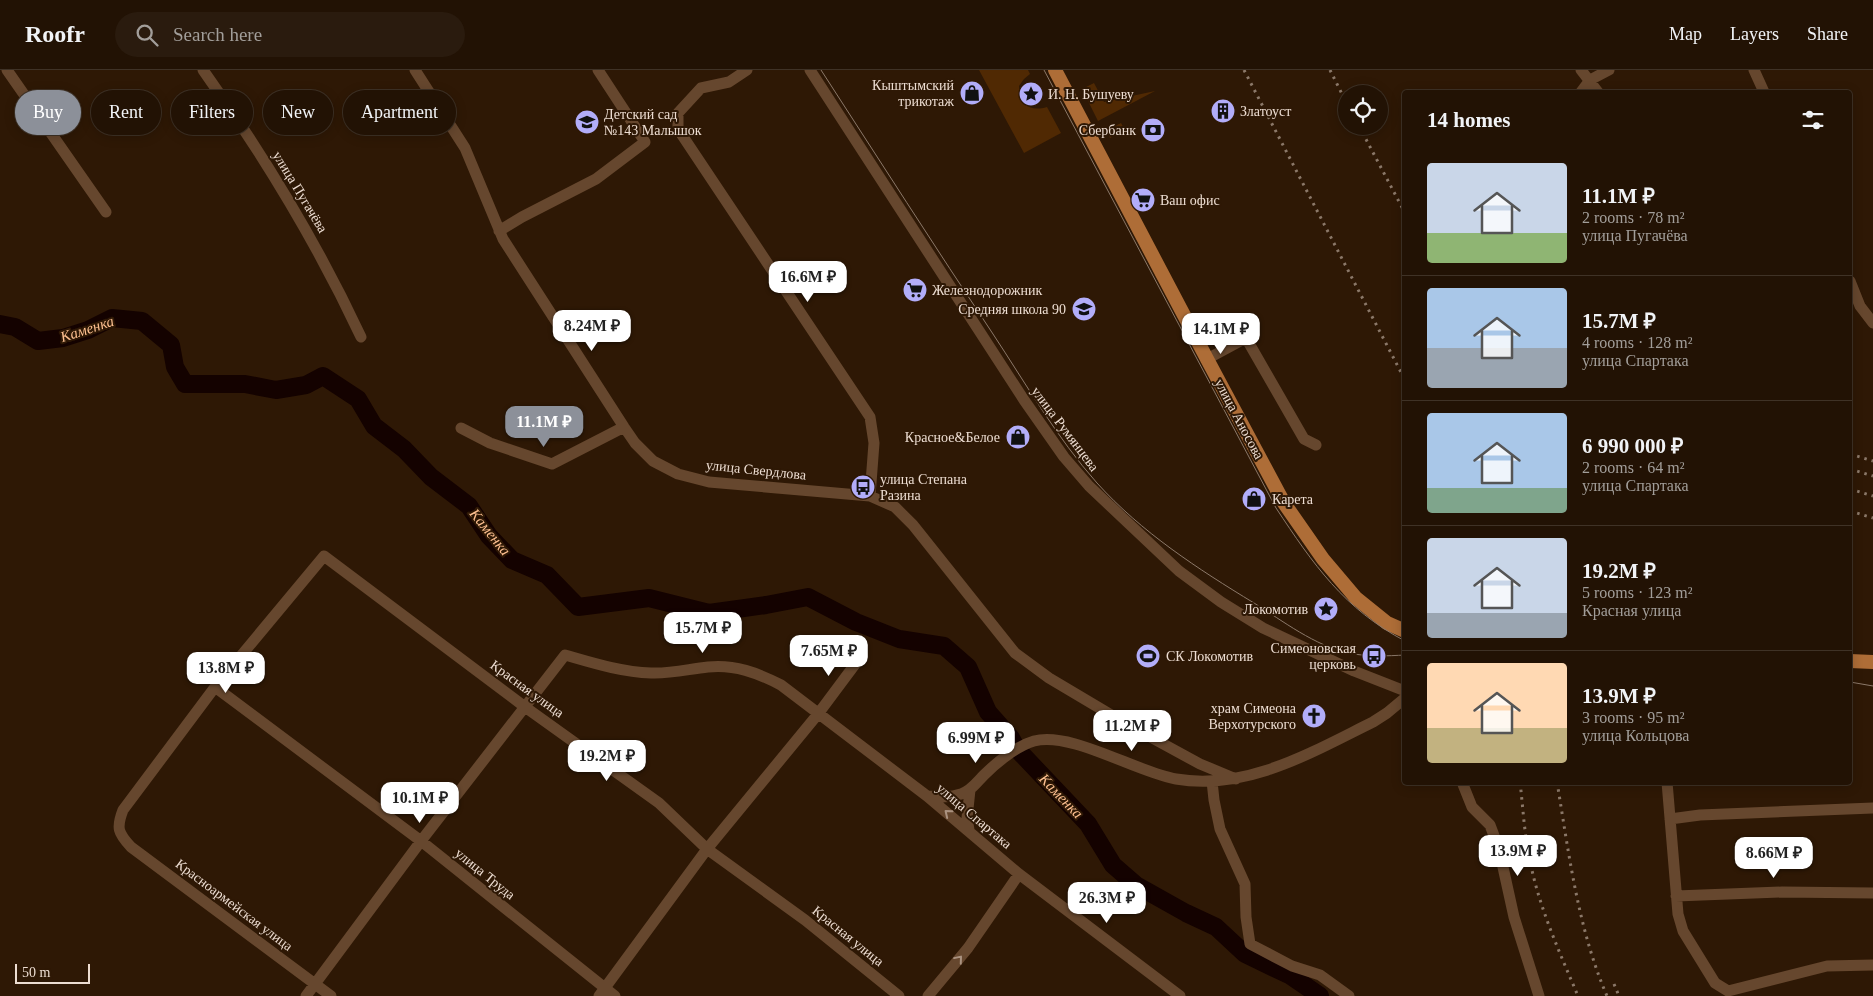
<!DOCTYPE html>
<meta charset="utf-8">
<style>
body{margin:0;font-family:Georgia,serif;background:#2a1b0e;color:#f1f3f6;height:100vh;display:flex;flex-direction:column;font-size:19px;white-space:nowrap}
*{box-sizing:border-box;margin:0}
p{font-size:16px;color:#a29e9a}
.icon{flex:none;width:28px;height:28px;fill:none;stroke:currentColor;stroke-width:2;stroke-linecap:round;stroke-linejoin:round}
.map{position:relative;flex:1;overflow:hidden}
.drawer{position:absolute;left:1402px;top:20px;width:450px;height:695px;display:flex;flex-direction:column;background:#221204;border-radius:5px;box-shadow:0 2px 12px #0003,0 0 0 1px #3f3226}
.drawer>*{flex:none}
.top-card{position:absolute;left:15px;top:20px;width:475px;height:45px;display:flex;gap:10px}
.tools{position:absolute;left:1338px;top:15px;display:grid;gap:10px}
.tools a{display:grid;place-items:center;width:50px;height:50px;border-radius:50%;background:#221204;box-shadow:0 2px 12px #0003,0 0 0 1px #3f3226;font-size:25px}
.scale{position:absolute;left:15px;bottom:12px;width:75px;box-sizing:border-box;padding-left:5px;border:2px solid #edddd2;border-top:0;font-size:14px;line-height:18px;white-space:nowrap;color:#edddd2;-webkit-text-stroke:4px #2e1805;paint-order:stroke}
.price{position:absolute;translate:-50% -42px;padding:0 11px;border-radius:10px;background:#fff;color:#222;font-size:16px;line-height:32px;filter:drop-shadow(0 1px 2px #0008)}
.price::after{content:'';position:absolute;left:50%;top:30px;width:15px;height:11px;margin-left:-8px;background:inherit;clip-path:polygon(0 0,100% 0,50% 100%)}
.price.selected{background:#8c9099;color:#fff}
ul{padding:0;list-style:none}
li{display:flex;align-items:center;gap:15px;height:125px;padding:0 25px}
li+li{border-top:1px solid #3f3226}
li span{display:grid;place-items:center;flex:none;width:140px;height:100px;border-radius:5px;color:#555}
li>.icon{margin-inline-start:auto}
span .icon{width:60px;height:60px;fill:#fffc;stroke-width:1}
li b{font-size:21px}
h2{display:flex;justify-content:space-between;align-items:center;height:60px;padding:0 25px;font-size:21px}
.tag{padding:0 18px;border-radius:22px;background:#221204;box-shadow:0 2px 12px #0003,0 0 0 1px #3f3226;font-size:18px;line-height:45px}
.tag.selected{background:#8c9099;color:#fff}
header{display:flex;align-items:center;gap:30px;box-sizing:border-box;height:70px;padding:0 25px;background:#221204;border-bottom:1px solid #3f3226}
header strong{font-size:24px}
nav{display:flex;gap:28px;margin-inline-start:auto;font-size:18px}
.search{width:350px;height:45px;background:#2a1b0e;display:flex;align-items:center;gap:12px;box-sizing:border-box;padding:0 18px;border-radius:28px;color:#a29e9a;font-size:19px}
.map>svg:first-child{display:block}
.green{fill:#502903}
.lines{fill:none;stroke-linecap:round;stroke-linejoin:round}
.river{stroke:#140200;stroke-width:18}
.minor{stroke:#66472e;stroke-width:11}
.major{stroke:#ae6d37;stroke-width:14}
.tram{stroke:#8b7869;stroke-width:1}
.rail{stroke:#8b7869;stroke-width:3;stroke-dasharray:2.5 5;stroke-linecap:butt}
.oneway{stroke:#aa9280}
.labels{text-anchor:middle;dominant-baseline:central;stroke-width:4;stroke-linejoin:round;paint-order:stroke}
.poi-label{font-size:14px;fill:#edddd2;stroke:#2e1805;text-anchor:start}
.street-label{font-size:14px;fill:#edddd2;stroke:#2e1805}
.water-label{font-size:15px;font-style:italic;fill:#fec091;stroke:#2e1805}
</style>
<header>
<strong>Roofr</strong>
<div class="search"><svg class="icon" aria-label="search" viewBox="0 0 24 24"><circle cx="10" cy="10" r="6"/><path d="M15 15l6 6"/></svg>Search here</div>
<nav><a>Map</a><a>Layers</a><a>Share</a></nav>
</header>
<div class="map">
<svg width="1873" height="926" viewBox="0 0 1873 926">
<rect width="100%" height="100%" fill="#2e1805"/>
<path class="green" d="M 979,0 L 1028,0 L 1030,4 L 1024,9 L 1019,16 C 1020,35 1030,42 1047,37 L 1061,63 L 1024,83 Z
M 1094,13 L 1104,32 L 1155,21 L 1098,51 L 1082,19 Z
M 1121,53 L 1125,60 L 1110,68 L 1107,60 Z"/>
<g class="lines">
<path class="river" d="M 0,254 L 15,257 L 38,271 L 63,268 L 88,260 L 112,248 L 142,251 L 171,275 L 175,297 L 185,314 L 245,314 L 276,320 L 306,315 L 323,306 L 358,329 L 374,356 L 404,379 L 431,407 L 469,436 L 489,466 L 512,490 L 547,505 L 578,537 L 649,528 L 709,543 L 766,535 L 808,527 L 856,552 L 899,569 L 944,576 L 968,597 L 988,642 L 1011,668 L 1017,679 L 1088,754 L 1113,795 L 1136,815 L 1186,843 L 1216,857 L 1245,884 L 1291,906 L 1320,926"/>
<path class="minor" d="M 7,0 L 106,142
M 203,0 C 263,84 317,173 361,267
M 415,0 L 465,78 L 503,169 L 624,357 L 635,373 L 653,391 L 678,404 L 709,412 L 870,426 L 895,437 L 913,455 L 1015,583 L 1049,608 L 1123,652 L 1200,694 L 1236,709
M 747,0 L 729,12 L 701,18 L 678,43 L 678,59 L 870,347 L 874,373 L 870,426
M 810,0 L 1024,330 L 1064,387 L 1089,416 L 1179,501 L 1221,532 L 1263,558 L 1354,601 L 1405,621
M 1581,0 L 1598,22
M 1754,0 L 1764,22
M 1581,22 L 1590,10 L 1609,0
M 499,161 L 522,147 L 596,109 L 645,72 L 598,0
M 1850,211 L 1860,236 L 1873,253
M 1207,289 L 1246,268 L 1304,369 L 1316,375
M 461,358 L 490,373 L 552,394 L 624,357
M 215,617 L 421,771 L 615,926
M 1212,711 L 1214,730 L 1220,759 L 1245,814 L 1246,847 L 1250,874 L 1292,896 L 1320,905 L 1349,926
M 1462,712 L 1472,737 L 1490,755 L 1499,779 L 1514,847 L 1539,926
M 1667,712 L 1678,844 L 1683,861 L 1715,913 L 1728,921 L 1827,896 L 1873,895
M 927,726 C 939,727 950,728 961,724 C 971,721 977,712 984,705 C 997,692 1017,676 1034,671 C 1071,661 1136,702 1176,709 C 1247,721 1312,682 1373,652 L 1387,643 L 1405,628
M 1670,749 L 1700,745 L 1873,738
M 969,760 L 967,748 L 970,720
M 1676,826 L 1782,822 L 1873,823
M 306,926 L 421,771 L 565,585 C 593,593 621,602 651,603 C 670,604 689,599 708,597 C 734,594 758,603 781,615 L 927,726 L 1019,804 L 1180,926
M 331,926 L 131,777 C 118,763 116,758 123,740 L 215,617 L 324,486 L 525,637 L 659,733 L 707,779 L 805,850 L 899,926
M 599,926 L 707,779 L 818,644 L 862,585
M 928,926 L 968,878 L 1019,804"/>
<path class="major" d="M 1055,0 L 1207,289 L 1284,433 L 1323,489 L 1356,528 L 1387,553 L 1405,561
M 1850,591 L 1873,592"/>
<path class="tram" d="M 821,0 C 878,88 935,177 993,264 C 1026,314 1057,368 1097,413 C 1141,462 1198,499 1254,533 C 1283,551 1315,576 1349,583 C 1367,587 1387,586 1405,585
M 1044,0 L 1276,438 C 1313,494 1344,539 1405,571
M 1850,612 L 1873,616"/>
<path class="rail" d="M 1244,0 L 1405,310
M 1330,0 L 1346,32
M 1359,56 L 1405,143
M 1850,384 L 1873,391
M 1850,399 L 1873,406
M 1850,419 L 1873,426
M 1850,441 L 1873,448
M 1520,712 C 1523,737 1524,761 1529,785 C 1537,833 1559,881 1578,926
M 1557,712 C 1569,784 1578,859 1607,926
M 1614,914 L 1619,926"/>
</g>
<defs><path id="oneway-chevron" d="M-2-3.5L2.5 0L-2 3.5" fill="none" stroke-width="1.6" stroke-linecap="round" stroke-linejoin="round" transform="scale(1.25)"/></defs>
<g class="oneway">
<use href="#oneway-chevron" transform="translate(948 743) rotate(-141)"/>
<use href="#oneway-chevron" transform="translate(959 889) rotate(-50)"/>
</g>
<defs>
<symbol id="shop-disc" viewBox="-11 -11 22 22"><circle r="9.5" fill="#b2adf9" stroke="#2e1805"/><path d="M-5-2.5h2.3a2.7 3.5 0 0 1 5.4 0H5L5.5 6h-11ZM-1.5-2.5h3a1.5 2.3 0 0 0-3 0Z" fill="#111"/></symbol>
<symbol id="sight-disc" viewBox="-11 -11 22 22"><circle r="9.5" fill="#b2adf9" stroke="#2e1805"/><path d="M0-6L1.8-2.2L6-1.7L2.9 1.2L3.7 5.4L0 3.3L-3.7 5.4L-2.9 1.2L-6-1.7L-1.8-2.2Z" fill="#111"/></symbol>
<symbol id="building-disc" viewBox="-11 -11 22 22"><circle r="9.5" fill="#b2adf9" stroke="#2e1805"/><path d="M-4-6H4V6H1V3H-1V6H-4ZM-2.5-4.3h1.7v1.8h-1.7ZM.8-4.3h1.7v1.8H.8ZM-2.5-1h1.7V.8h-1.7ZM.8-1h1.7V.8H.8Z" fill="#111"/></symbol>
<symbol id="school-disc" viewBox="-11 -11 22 22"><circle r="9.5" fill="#b2adf9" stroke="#2e1805"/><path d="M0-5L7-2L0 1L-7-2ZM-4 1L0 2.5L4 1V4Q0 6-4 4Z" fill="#111"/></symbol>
<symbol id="bank-disc" viewBox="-11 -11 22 22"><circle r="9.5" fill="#b2adf9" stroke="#2e1805"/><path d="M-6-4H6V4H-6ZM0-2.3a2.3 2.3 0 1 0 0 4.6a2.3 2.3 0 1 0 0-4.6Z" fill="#111"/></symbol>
<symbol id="supermarket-disc" viewBox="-11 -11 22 22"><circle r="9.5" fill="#b2adf9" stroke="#2e1805"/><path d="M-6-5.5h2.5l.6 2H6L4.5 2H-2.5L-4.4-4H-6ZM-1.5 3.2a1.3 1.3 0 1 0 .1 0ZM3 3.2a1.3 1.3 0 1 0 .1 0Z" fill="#111"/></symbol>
<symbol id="bus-disc" viewBox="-11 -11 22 22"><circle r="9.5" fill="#b2adf9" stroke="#2e1805"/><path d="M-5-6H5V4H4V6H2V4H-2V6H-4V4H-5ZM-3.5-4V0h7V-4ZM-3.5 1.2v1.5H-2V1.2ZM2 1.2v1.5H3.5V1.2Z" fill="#111"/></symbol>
<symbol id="stadium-disc" viewBox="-11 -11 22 22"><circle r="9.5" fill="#b2adf9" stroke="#2e1805"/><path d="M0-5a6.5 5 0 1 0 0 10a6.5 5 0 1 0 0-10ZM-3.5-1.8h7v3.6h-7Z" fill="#111"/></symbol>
<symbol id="church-disc" viewBox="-11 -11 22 22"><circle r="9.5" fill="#b2adf9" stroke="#2e1805"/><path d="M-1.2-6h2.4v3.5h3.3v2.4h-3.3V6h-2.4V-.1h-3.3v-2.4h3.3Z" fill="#111"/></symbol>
</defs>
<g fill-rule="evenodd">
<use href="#shop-disc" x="958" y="9" width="28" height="28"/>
<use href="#sight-disc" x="1017" y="10" width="28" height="28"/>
<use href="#building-disc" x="1209" y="27" width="28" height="28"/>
<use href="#school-disc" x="573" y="38" width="28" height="28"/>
<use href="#bank-disc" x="1139" y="46" width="28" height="28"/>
<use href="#supermarket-disc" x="1129" y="116" width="28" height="28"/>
<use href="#supermarket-disc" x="901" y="206" width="28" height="28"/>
<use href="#school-disc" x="1070" y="225" width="28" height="28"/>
<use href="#shop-disc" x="1004" y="353" width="28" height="28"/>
<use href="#bus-disc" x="849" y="403" width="28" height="28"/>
<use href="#shop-disc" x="1240" y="415" width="28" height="28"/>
<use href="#sight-disc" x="1312" y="525" width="28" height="28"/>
<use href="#stadium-disc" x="1134" y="572" width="28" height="28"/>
<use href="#bus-disc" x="1360" y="572" width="28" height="28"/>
<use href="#church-disc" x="1300" y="632" width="28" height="28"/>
</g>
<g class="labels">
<g class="poi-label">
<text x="954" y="15" text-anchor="end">Кыштымский<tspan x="954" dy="16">трикотаж</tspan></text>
<text x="1048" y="24">И. Н. Бушуеву</text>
<text x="1240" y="41">Златоуст</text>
<text x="604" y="44">Детский сад<tspan x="604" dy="16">№143 Малышок</tspan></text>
<text x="1136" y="60" text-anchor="end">Сбербанк</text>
<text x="1160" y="130">Ваш офис</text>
<text x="932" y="220">Железнодорожник</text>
<text x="1066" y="239" text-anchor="end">Средняя школа 90</text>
<text x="1000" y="367" text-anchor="end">Красное&amp;Белое</text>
<text x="880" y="409">улица Степана<tspan x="880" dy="16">Разина</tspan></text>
<text x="1272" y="429">Карета</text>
<text x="1308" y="539" text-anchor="end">Локомотив</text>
<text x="1356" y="578" text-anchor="end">Симеоновская<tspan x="1356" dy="16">церковь</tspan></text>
<text x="1166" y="586">СК Локомотив</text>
<text x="1296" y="638" text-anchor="end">храм Симеона<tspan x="1296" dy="16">Верхотурского</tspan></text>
</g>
<g class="street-label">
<text transform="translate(300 122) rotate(59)">улица Пугачёва</text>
<text transform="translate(1239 349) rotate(62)">улица Аносова</text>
<text transform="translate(1065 359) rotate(53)">улица Румянцева</text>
<text transform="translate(756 400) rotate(6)">улица Свердлова</text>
<text transform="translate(527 619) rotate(36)">Красная улица</text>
<text transform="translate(974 746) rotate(40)">улица Спартака</text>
<text transform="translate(485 804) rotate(39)">улица Труда</text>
<text transform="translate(234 835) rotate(37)">Красноармейская улица</text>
<text transform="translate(848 866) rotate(39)">Красная улица</text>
</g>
<g class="water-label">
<text transform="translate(87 259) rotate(-18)">Каменка</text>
<text transform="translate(490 462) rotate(51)">Каменка</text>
<text transform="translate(1061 726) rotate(46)">Каменка</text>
</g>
</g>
</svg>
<div class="tools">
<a><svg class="icon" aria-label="locate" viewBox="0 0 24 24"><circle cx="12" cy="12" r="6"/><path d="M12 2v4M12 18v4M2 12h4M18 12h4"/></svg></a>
</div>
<div class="scale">50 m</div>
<b class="price" style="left:808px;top:233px">16.6M ₽</b>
<b class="price" style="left:592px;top:282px">8.24M ₽</b>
<b class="price" style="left:1221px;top:285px">14.1M ₽</b>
<b class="price selected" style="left:544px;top:378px">11.1M ₽</b>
<b class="price" style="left:703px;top:584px">15.7M ₽</b>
<b class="price" style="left:829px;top:607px">7.65M ₽</b>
<b class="price" style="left:226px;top:624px">13.8M ₽</b>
<b class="price" style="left:1132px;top:682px">11.2M ₽</b>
<b class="price" style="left:976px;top:694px">6.99M ₽</b>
<b class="price" style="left:607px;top:712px">19.2M ₽</b>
<b class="price" style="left:420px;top:754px">10.1M ₽</b>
<b class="price" style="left:1518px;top:807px">13.9M ₽</b>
<b class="price" style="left:1774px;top:809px">8.66M ₽</b>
<b class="price" style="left:1107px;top:854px">26.3M ₽</b>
<div class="top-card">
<a class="tag selected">Buy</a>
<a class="tag">Rent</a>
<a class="tag">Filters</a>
<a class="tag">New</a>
<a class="tag">Apartment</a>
</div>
<section class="drawer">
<h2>14 homes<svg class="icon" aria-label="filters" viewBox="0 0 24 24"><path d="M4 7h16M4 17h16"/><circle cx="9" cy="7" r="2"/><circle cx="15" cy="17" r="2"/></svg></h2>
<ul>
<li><span style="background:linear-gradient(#c9d6e8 70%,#8fb573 0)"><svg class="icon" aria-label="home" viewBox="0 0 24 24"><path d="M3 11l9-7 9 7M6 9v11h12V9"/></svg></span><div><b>11.1M ₽</b><p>2 rooms · 78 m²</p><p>улица Пугачёва</p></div></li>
<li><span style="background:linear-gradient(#a9c7e8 60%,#9aa5b1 0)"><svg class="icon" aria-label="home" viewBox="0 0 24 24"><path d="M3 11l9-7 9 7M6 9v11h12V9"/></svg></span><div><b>15.7M ₽</b><p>4 rooms · 128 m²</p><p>улица Спартака</p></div></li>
<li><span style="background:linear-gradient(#a9c7e8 75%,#7fa58c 0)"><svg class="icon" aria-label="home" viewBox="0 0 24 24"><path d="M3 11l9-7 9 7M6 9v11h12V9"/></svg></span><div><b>6 990 000 ₽</b><p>2 rooms · 64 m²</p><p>улица Спартака</p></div></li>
<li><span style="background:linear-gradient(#c9d6e8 75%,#9aa5b1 0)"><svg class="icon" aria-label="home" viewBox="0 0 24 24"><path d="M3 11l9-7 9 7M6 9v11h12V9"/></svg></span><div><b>19.2M ₽</b><p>5 rooms · 123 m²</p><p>Красная улица</p></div></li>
<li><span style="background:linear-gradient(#ffd9b3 65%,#c2b280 0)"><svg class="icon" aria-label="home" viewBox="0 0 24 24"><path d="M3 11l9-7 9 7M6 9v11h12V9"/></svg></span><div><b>13.9M ₽</b><p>3 rooms · 95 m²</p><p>улица Кольцова</p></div></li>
</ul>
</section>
</div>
